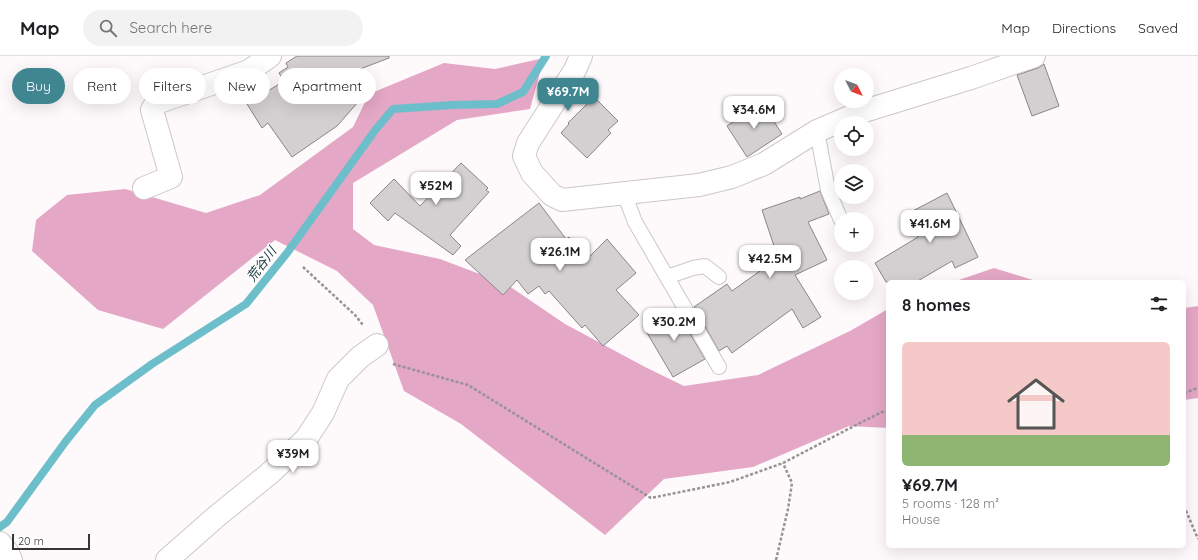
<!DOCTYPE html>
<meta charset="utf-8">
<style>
body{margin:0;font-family:Quicksand,"Noto Sans JP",sans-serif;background:#f2f2f2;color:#202124;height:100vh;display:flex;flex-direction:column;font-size:15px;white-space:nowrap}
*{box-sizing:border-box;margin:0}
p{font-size:13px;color:#757577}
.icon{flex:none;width:22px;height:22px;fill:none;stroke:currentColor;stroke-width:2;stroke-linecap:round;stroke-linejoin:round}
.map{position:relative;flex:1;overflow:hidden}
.sheet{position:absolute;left:886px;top:224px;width:300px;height:268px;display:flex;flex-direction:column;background:#fff;border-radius:6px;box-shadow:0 4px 16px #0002}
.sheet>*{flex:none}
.banner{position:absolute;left:12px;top:12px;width:380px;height:36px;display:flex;gap:8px}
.needle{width:26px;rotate:132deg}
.buttons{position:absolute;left:834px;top:12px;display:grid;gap:8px}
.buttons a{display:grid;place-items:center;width:40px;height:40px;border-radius:50%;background:#fff;box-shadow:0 4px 16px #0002;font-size:20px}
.scale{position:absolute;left:12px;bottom:10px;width:78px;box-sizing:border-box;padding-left:4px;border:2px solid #373536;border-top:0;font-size:11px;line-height:14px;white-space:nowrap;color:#373536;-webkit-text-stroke:3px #fff;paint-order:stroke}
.price{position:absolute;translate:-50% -34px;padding:0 9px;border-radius:8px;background:#fff;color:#222;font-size:13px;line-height:26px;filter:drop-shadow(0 1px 2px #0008)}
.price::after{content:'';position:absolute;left:50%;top:24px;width:12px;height:9px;margin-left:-6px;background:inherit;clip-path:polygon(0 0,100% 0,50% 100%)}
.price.active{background:#408691;color:#fff}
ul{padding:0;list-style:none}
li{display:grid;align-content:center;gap:8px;height:212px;padding:0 16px}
li span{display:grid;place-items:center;height:124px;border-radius:6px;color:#555}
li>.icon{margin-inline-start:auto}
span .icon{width:72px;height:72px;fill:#fffc;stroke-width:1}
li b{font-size:17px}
h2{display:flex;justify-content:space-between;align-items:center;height:48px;padding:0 16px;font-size:17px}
.tag{padding:0 14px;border-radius:18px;background:#fff;box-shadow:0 4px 16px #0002;font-size:14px;line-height:36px}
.tag.active{background:#408691;color:#fff}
header{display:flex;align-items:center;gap:24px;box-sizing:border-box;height:56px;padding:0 20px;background:#fff;border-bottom:1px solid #e0e0e0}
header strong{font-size:19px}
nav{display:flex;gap:22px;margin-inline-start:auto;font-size:14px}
.search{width:280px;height:36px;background:#f2f2f2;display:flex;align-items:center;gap:10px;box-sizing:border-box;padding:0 14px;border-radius:22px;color:#757577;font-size:15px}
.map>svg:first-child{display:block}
.forest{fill:#e4a7c6}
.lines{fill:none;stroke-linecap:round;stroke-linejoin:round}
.stream{stroke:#6dbecb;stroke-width:8}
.building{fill:#d4d0d2;stroke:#8a8688}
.lane-casing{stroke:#ccc7c9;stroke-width:16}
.street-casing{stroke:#ccc7c9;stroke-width:24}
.path{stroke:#969394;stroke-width:2.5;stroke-dasharray:3 2;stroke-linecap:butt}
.lane{stroke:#fff;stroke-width:14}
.street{stroke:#fff;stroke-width:22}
.labels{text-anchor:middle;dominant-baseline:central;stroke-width:3;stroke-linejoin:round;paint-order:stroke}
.water-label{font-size:13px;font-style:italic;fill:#0b3339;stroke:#fff}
</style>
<header>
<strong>Map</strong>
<div class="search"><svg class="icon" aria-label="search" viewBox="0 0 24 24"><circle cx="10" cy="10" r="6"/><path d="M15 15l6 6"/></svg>Search here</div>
<nav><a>Map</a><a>Directions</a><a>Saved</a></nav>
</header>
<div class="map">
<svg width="1198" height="504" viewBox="0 0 1198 504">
<rect width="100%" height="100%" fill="#fef9fb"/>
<path class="forest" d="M 544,2 L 530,53 L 457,64 L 353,127 L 353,173 L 374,189 L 440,203 L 506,228 L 565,268 L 645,311 L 684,330 L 758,319 L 850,275 L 888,253 L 888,372 L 849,370 L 753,411 L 664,423 L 605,479 L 461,368 L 404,335 L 373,249 L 337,215 L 275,184 L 163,273 L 98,254 L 32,195 L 36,164 L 67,139 L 125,133 L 206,157 L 260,139 L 353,71 L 369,38 L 444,7 L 495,13 Z
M 994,212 L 1039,226 L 953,226 Z
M 1198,250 L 1198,342 L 1184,344 L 1184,252 Z"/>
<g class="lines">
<path class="stream" d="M 0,471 L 7,466 L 66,385 L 95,349 L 152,308 L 246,248 L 287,197 L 376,73 L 393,53 L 453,49 L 497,48 L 523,36 L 546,0"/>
</g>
<path class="building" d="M 297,0 L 389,0 L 389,2 L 334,23 L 359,45 L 337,70 L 292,101 L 268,67 L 262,72 L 247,48 L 284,25 L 279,17 L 288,11 L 286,7 Z
M 1044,8 L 1059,50 L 1032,60 L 1017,19 L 1038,12 Z
M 594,41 L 618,65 L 608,74 L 611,77 L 587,102 L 561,77 L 569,68 L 568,67 Z
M 762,47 L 782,78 L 747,101 L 727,70 Z
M 461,107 L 488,132 L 486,134 L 489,136 L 450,179 L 461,190 L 453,199 L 395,157 L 388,165 L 370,147 L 394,123 L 420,150 Z
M 820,135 L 829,158 L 808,166 L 827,204 L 795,219 L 821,261 L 803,272 L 792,253 L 732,297 L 727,290 L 719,295 L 694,251 L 727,228 L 732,235 L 778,202 L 762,154 L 800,141 L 800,143 Z
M 947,137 L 978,201 L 955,212 L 952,205 L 916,226 L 886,226 L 875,207 L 918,181 L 907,158 Z
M 539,147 L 566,183 L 569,181 L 587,203 L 607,183 L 636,217 L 616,234 L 639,259 L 603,290 L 585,269 L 582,272 L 549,235 L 545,238 L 539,230 L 528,238 L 517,224 L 503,239 L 465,204 Z
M 675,252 L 705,303 L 673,321 L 643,270 Z"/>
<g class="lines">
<defs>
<path id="lane" d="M 817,75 L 828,134 L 841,164
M 624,137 L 635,166 L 719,311
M 667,221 L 693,212 L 705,210 L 719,221"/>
<path id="street" d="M 581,0 L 575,14 L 528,87 L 524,100 L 532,117 L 552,139 L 562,144 L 699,129 L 732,121 L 764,108 L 817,75 L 861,56 L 971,22 L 1034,0
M 144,132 L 171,121 L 152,54 L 156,47 L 249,15 L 270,0
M 0,487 L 8,497 L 11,504
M 167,504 L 217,460 L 269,418 L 306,383 L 323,357 L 338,323 L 360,301 L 377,289"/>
</defs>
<use href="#lane" class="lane-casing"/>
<use href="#street" class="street-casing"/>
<path class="path" d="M 303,211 L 355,259 L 363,269
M 393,308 L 468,329 L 651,442 L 730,426 L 783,407 L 856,369 L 882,356 L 888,355
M 1184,337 L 1198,332
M 1184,450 L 1198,483
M 776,504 L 788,453 L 792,427 L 783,407"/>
<use href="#lane" class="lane"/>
<use href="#street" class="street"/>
</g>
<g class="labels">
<g class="water-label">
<text transform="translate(261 208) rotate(-53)">荒谷川</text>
</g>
</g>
</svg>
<div class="buttons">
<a><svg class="needle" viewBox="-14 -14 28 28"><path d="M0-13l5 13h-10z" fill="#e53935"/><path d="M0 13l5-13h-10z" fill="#757577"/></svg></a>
<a><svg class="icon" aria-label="locate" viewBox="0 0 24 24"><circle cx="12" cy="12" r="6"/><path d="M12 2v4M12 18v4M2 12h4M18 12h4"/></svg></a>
<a><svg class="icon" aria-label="layers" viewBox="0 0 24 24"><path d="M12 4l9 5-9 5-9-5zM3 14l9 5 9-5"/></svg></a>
<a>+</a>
<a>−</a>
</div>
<div class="scale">20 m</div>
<b class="price active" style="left:568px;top:56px">¥69.7M</b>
<b class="price" style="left:754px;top:74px">¥34.6M</b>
<b class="price" style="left:436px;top:150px">¥52M</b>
<b class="price" style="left:930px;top:188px">¥41.6M</b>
<b class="price" style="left:560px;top:216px">¥26.1M</b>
<b class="price" style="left:770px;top:223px">¥42.5M</b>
<b class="price" style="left:674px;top:286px">¥30.2M</b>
<b class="price" style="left:293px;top:418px">¥39M</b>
<div class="banner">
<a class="tag active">Buy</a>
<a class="tag">Rent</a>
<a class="tag">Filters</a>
<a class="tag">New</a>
<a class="tag">Apartment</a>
</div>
<section class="sheet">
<h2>8 homes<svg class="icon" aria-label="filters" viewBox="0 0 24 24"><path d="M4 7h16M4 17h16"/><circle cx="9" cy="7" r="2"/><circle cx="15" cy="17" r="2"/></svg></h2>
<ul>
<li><span style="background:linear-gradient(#f6c9c9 75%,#8fb573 0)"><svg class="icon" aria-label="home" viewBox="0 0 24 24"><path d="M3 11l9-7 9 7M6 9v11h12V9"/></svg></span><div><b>¥69.7M</b><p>5 rooms · 128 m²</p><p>House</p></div></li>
</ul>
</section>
</div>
